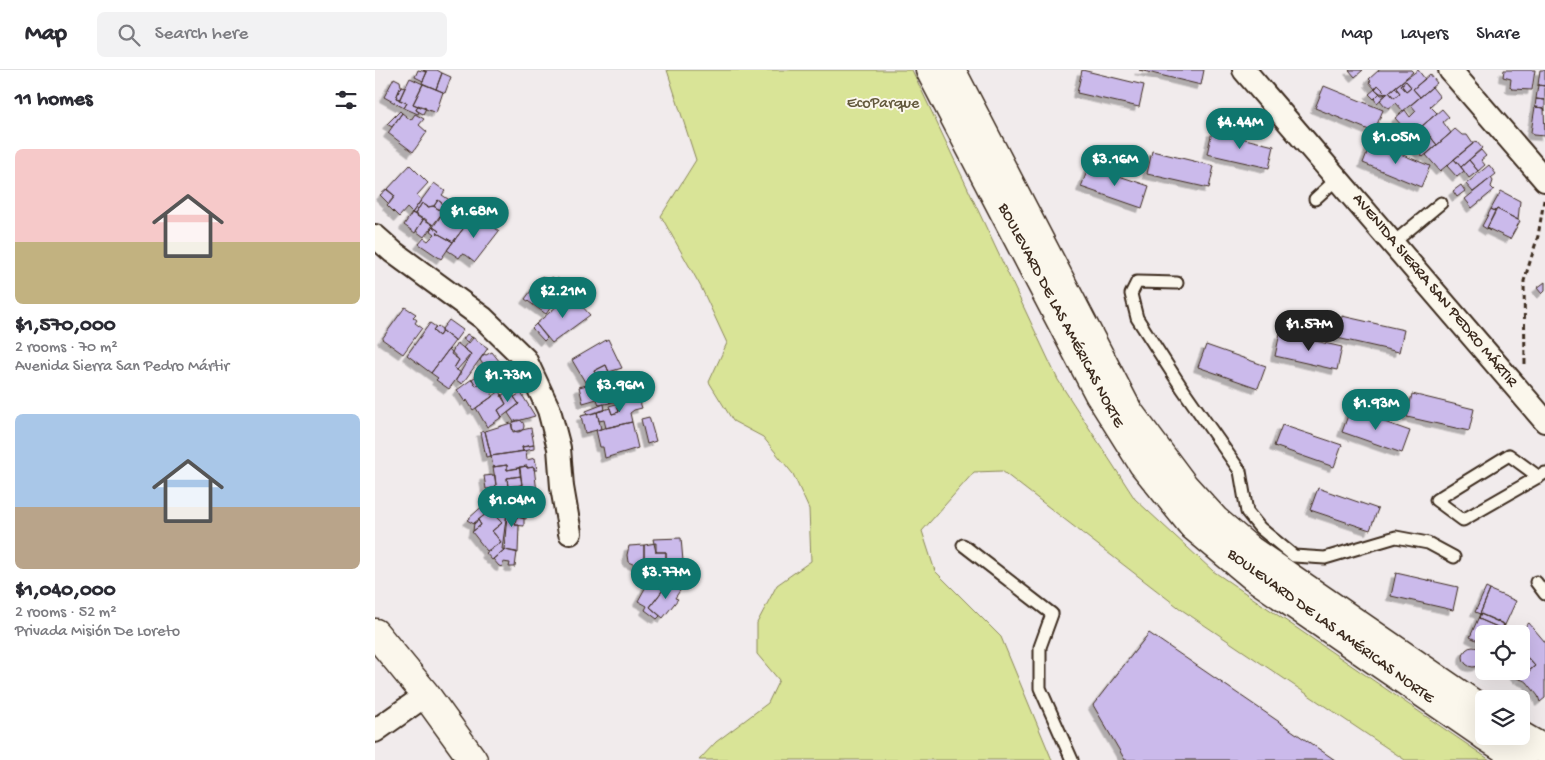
<!DOCTYPE html>
<meta charset="utf-8">
<style>
body{margin:0;font-family:"Gochi Hand",sans-serif;background:#f2f2f3;color:#2b2b33;height:100vh;display:flex;flex-direction:column;font-size:19px;white-space:nowrap}
*{box-sizing:border-box;margin:0}
p{font-size:16px;color:#7c7c81}
.icon{flex:none;width:28px;height:28px;fill:none;stroke:currentColor;stroke-width:2;stroke-linecap:round;stroke-linejoin:round}
.map{position:relative;flex:1;overflow:hidden}
.drawer{display:flex;flex-direction:column;background:#fff;width:375px}
.drawer>*{flex:none}
.buttons{position:absolute;left:1100px;top:555px;display:grid;gap:10px}
.buttons a{display:grid;place-items:center;width:55px;height:55px;border-radius:8px;background:#fff;box-shadow:0 5px 20px #0002;font-size:25px}
.price{position:absolute;translate:-50% -42px;padding:0 11px;border-radius:18px;background:#0f766e;color:#fff;font-size:16px;line-height:32px;filter:drop-shadow(0 1px 2px #0008)}
.price::after{content:'';position:absolute;left:50%;top:30px;width:15px;height:11px;margin-left:-8px;background:inherit;clip-path:polygon(0 0,100% 0,50% 100%)}
.price.active{background:#222;color:#fff}
ul{padding:0;list-style:none}
li{display:grid;align-content:center;gap:10px;height:265px;padding:0 15px}
li span{display:grid;place-items:center;height:155px;border-radius:8px;color:#555}
li>.icon{margin-inline-start:auto}
span .icon{width:90px;height:90px;fill:#fffc;stroke-width:1}
li b{font-size:21px}
h2{display:flex;justify-content:space-between;align-items:center;height:60px;padding:0 15px;font-size:21px}
header{display:flex;align-items:center;gap:30px;box-sizing:border-box;height:70px;padding:0 25px;background:#fff;border-bottom:1px solid #e1e1e2}
header strong{font-size:24px}
nav{display:flex;gap:28px;margin-inline-start:auto;font-size:18px}
.search{width:350px;height:45px;background:#f2f2f3;display:flex;align-items:center;gap:12px;box-sizing:border-box;padding:0 18px;border-radius:8px;color:#7c7c81;font-size:19px}
main{display:flex;flex:1;min-height:0}
.map>svg:first-child{display:block}
.green{fill:#d9e497;stroke:#8a875a}
.building{fill:#cbbaeb;stroke:#3b2a1e;fill-rule:evenodd;filter:url(#shadow)}
.lines{fill:none;stroke-linecap:round;stroke-linejoin:round}
.service-casing{stroke:#3b2a1e;stroke-width:15}
.minor-casing{stroke:#3b2a1e;stroke-width:26}
.secondary-casing{stroke:#3b2a1e;stroke-width:31}
.primary-casing{stroke:#3b2a1e;stroke-width:31}
.path{stroke:#3b2a1e;stroke-width:3;stroke-dasharray:5 4;stroke-linecap:butt}
.service{stroke:#fbf7ec;stroke-width:11}
.minor{stroke:#fbf7ec;stroke-width:22}
.secondary{stroke:#fbf7ec;stroke-width:28}
.primary{stroke:#fbf7ec;stroke-width:28}
.labels{text-anchor:middle;dominant-baseline:central;stroke-width:4;stroke-linejoin:round;paint-order:stroke}
.park-label{font-size:16px;fill:#62583c;stroke:#fbf7ec}
.street-label{font-size:16px;fill:#3b2a1e;stroke:#fbf7ec}
</style>
<header>
<strong>Map</strong>
<div class="search"><svg class="icon" aria-label="search" viewBox="0 0 24 24"><circle cx="10" cy="10" r="6"/><path d="M15 15l6 6"/></svg>Search here</div>
<nav><a>Map</a><a>Layers</a><a>Share</a></nav>
</header>
<main>
<section class="drawer">
<h2>11 homes<svg class="icon" aria-label="filters" viewBox="0 0 24 24"><path d="M4 7h16M4 17h16"/><circle cx="9" cy="7" r="2"/><circle cx="15" cy="17" r="2"/></svg></h2>
<ul>
<li><span style="background:linear-gradient(#f6c9c9 60%,#c2b280 0)"><svg class="icon" aria-label="home" viewBox="0 0 24 24"><path d="M3 11l9-7 9 7M6 9v11h12V9"/></svg></span><div><b>$1,570,000</b><p>2 rooms · 70 m²</p><p>Avenida Sierra San Pedro Mártir</p></div></li>
<li><span style="background:linear-gradient(#a9c7e8 60%,#b9a48a 0)"><svg class="icon" aria-label="home" viewBox="0 0 24 24"><path d="M3 11l9-7 9 7M6 9v11h12V9"/></svg></span><div><b>$1,040,000</b><p>2 rooms · 52 m²</p><p>Privada Misión De Loreto</p></div></li>
</ul>
</section>
<div class="map">
<svg width="1170" height="690" viewBox="0 0 1170 690">
<defs>
<filter id="shadow"><feDropShadow dx="-4.5" dy="4.5" stdDeviation="0" flood-color="#0004"/></filter>
</defs>
<rect width="100%" height="100%" fill="#f1ebec"/>
<filter id="ink" filterUnits="userSpaceOnUse"><feTurbulence type="fractalNoise" baseFrequency=".02" numOctaves="2"/><feDisplacementMap in="SourceGraphic" scale="10" xChannelSelector="R" yChannelSelector="G"/><feConvolveMatrix kernelMatrix="1 2 1 2 8 2 1 2 1" color-interpolation-filters="sRGB"/></filter>
<g filter="url(#ink)">
<path class="green" d="M 292,0 L 537,0 L 683,310 L 760,429 L 838,501 L 1115,690 L 1030,690 L 807,540 L 627,401 L 599,402 L 547,461 L 560,501 L 626,567 L 677,690 L 324,690 L 341,672 L 393,633 L 404,610 L 382,584 L 382,553 L 402,515 L 436,491 L 434,439 L 418,404 L 388,367 L 358,351 L 334,312 L 352,273 L 326,217 L 286,146 L 321,90 Z"/>
<path class="building" d="M 43,0 L 52,2 L 48,11 L 40,7 Z
M 48,0 L 62,0 L 67,3 L 61,19 L 47,13 L 52,2 Z
M 707,0 L 769,15 L 764,37 L 702,23 Z
M 764,0 L 829,0 L 826,15 Z
M 974,0 L 988,0 L 980,7 Z
M 1004,0 L 1036,0 L 1038,2 L 1012,24 L 1003,15 L 1000,19 L 994,12 L 996,11 L 994,9 Z
M 1043,0 L 1050,9 L 1038,19 L 1045,27 L 1028,41 L 1021,33 L 1014,38 L 1010,36 L 1005,30 L 1014,22 L 1019,28 L 1025,23 L 1020,17 ZM 1031,11 L 1036,17 L 1031,21 L 1026,15 Z
M 1129,0 L 1160,0 L 1157,20 L 1137,19 L 1135,17 L 1136,9 L 1128,7 Z
M 1165,0 L 1170,0 L 1170,16 L 1163,15 Z
M 67,3 L 76,7 L 70,23 L 61,19 Z
M 1055,4 L 1062,13 L 1045,27 L 1038,19 Z
M 19,8 L 25,11 L 26,16 L 21,28 L 32,33 L 29,38 L 9,27 Z
M 35,8 L 48,14 L 38,34 L 43,36 L 41,40 L 44,42 L 43,44 L 29,38 L 32,33 L 24,30 Z
M 1031,11 L 1036,17 L 1031,21 L 1026,15 Z
M 48,14 L 68,22 L 61,43 L 38,34 Z
M 1003,15 L 1011,23 L 1009,25 L 1006,25 L 1000,19 Z
M 1163,15 L 1170,16 L 1170,30 L 1161,29 Z
M 26,16 L 30,17 L 25,29 L 21,28 Z
M 949,16 L 1008,40 L 999,62 L 940,38 Z
M 1020,17 L 1025,23 L 1019,28 L 1014,22 Z
M 1057,17 L 1065,27 L 1055,36 L 1062,43 L 1036,66 L 1020,48 L 1030,40 L 1035,47 L 1041,41 L 1036,35 Z
M 1000,19 L 1005,23 L 999,29 L 994,24 Z
M 1005,23 L 1012,24 L 1002,33 L 999,29 Z
M 1161,29 L 1170,30 L 1170,41 L 1169,38 L 1160,37 Z
M 43,35 L 51,38 L 48,44 L 41,40 Z
M 1160,37 L 1169,38 L 1170,66 L 1158,65 L 1156,62 Z
M 1067,39 L 1074,47 L 1068,52 L 1076,63 L 1062,75 L 1047,56 Z
M 25,41 L 27,43 L 17,57 L 12,54 Z
M 27,43 L 36,50 L 40,44 L 49,49 L 44,55 L 52,62 L 38,82 L 13,63 Z
M 1047,56 L 1062,75 L 1048,87 L 1033,69 Z
M 1080,59 L 1087,65 L 1092,65 L 1098,74 L 1065,101 L 1051,85 Z
M 837,61 L 899,76 L 894,98 L 832,84 Z
M 1101,71 L 1107,78 L 1086,97 L 1079,89 Z
M 996,72 L 1055,96 L 1046,117 L 988,93 Z
M 1106,80 L 1111,86 L 1106,90 L 1110,95 L 1103,101 L 1094,90 Z
M 777,81 L 839,96 L 834,118 L 772,104 Z
M 1079,89 L 1089,101 L 1082,107 L 1072,96 Z
M 1094,90 L 1103,101 L 1094,108 L 1086,97 Z
M 35,95 L 53,113 L 42,125 L 46,130 L 37,143 L 32,138 L 24,147 L 12,135 L 20,126 L 12,120 Z
M 1114,95 L 1121,104 L 1098,122 L 1091,114 Z
M 714,96 L 774,116 L 767,138 L 706,117 Z
M 1116,108 L 1118,111 L 1116,117 L 1119,120 L 1097,138 L 1090,129 Z
M 59,113 L 70,121 L 67,125 L 76,131 L 72,137 L 63,130 L 59,136 L 53,137 L 47,133 L 40,144 L 37,143 Z
M 1086,115 L 1090,121 L 1082,127 L 1078,121 Z
M 12,119 L 20,126 L 14,134 L 5,125 Z
M 1126,121 L 1145,131 L 1143,150 L 1122,139 L 1120,141 L 1116,139 Z
M 91,129 L 103,139 L 98,146 L 85,136 Z
M 63,130 L 72,137 L 68,142 L 59,136 Z
M 76,132 L 98,146 L 78,172 L 62,163 L 64,161 L 58,157 Z
M 47,133 L 53,137 L 58,136 L 68,142 L 58,155 L 40,144 Z
M 1116,139 L 1120,141 L 1112,158 L 1115,161 L 1107,156 Z
M 1122,139 L 1145,151 L 1135,169 L 1112,158 Z
M 37,143 L 48,150 L 40,163 L 29,155 Z
M 100,143 L 124,161 L 100,192 L 91,185 L 87,184 L 84,188 L 72,180 Z
M 49,148 L 58,155 L 49,167 L 41,161 Z
M 58,157 L 64,161 L 62,163 L 78,172 L 66,189 L 44,174 L 49,168 L 53,171 L 60,164 L 55,160 Z
M 167,206 L 174,211 L 177,207 L 181,210 L 182,208 L 192,215 L 171,244 L 150,229 Z
M 1170,212 L 1170,221 L 1167,224 L 1162,218 Z
M 196,224 L 215,245 L 177,273 L 161,254 Z
M 30,237 L 41,244 L 38,247 L 42,250 L 40,253 L 47,258 L 28,284 L 7,269 Z
M 967,246 L 1029,260 L 1024,282 L 962,268 Z
M 74,250 L 88,260 L 80,271 L 67,261 L 67,259 Z
M 55,253 L 61,257 L 58,261 L 64,266 L 67,261 L 80,271 L 56,303 L 32,285 Z
M 161,254 L 172,268 L 169,271 L 157,258 Z
M 63,256 L 68,260 L 64,266 L 58,261 Z
M 905,263 L 967,277 L 962,300 L 900,286 Z
M 92,264 L 98,268 L 94,273 L 88,269 Z
M 97,267 L 113,278 L 87,314 L 81,310 L 96,284 L 88,278 Z
M 233,269 L 247,298 L 234,302 L 231,295 L 219,301 L 222,307 L 210,312 L 197,290 Z
M 82,273 L 96,284 L 82,300 L 79,298 L 84,290 L 76,284 Z
M 831,275 L 891,296 L 883,318 L 823,297 Z
M 74,279 L 84,290 L 79,298 L 86,303 L 74,319 L 61,310 L 63,308 L 56,303 Z
M 117,282 L 137,307 L 127,313 L 115,297 L 111,299 L 105,290 L 109,284 L 111,285 Z
M 231,295 L 234,302 L 222,307 L 219,301 Z
M 115,297 L 128,315 L 119,321 L 110,310 L 101,316 L 97,309 Z
M 248,308 L 253,328 L 235,333 L 232,318 L 237,317 L 236,311 Z
M 97,309 L 101,316 L 110,310 L 119,321 L 116,324 L 117,327 L 98,340 L 92,330 L 90,332 L 82,320 Z
M 228,310 L 229,313 L 236,311 L 237,317 L 218,322 L 216,313 Z
M 216,314 L 218,322 L 232,318 L 235,333 L 224,335 L 222,329 L 208,333 L 204,317 Z
M 134,320 L 144,334 L 127,347 L 123,340 L 131,334 L 126,326 Z
M 125,321 L 131,334 L 123,340 L 127,347 L 112,357 L 101,338 Z
M 146,323 L 160,346 L 139,352 L 133,343 L 144,334 L 139,327 Z
M 1037,324 L 1099,339 L 1094,361 L 1032,347 Z
M 263,326 L 267,338 L 259,340 L 255,343 L 257,352 L 231,358 L 229,350 L 224,351 L 222,342 L 235,338 L 237,344 L 244,342 L 241,331 Z
M 229,334 L 230,340 L 212,345 L 211,341 Z
M 241,334 L 244,342 L 237,344 L 234,336 Z
M 975,340 L 1035,361 L 1027,383 L 967,362 Z
M 222,342 L 226,359 L 210,363 L 206,346 Z
M 274,347 L 281,371 L 272,374 L 266,349 Z
M137 356a6 6 0 1 1 12 0a6 6 0 1 1-12 0Z
M 257,352 L 263,378 L 230,388 L 228,377 L 225,377 L 221,360 Z
M 136,353 L 138,362 L 156,358 L 159,375 L 147,377 L 148,381 L 116,386 L 110,361 Z
M 907,355 L 967,375 L 959,397 L 899,376 Z
M 110,361 L 116,386 L 111,387 L 106,362 Z
M 159,375 L 159,379 L 148,381 L 147,377 Z
M 151,381 L 152,390 L 160,388 L 162,400 L 159,400 L 159,397 L 152,398 L 152,396 L 132,400 L 132,395 L 118,397 L 116,386 Z
M 132,395 L 132,400 L 145,398 L 146,406 L 132,408 L 133,417 L 146,415 L 146,421 L 134,422 L 134,419 L 119,421 L 121,415 L 118,397 Z
M 152,396 L 152,398 L 159,397 L 162,422 L 145,423 L 147,415 L 144,397 Z
M 120,405 L 121,415 L 119,418 L 111,419 L 109,406 Z
M 146,406 L 147,415 L 133,417 L 132,408 Z
M 943,418 L 1003,439 L 995,460 L 935,440 Z
M 124,422 L 146,423 L 145,435 L 133,434 L 129,480 L 117,490 L 111,483 L 126,472 L 117,461 L 127,453 L 115,440 L 122,435 L 120,426 Z
M 146,423 L 160,424 L 158,435 L 156,438 L 153,437 L 151,449 L 146,448 Z
M 112,432 L 115,440 L 99,454 L 92,450 Z
M 133,434 L 147,434 L 146,448 L 141,447 L 140,455 L 144,455 L 143,483 L 127,479 Z
M 115,441 L 127,453 L 117,461 L 126,472 L 112,481 L 97,462 L 106,455 L 103,450 Z
M 141,447 L 149,448 L 149,456 L 140,455 Z
M 103,450 L 106,455 L 98,461 L 99,453 Z
M 306,468 L 308,491 L 291,491 L 291,482 L 281,482 L 278,469 Z
M 281,473 L 281,482 L 291,482 L 291,491 L 269,491 L 269,475 Z
M 269,475 L 269,491 L 270,499 L 253,492 L 252,485 L 254,476 Z
M 129,480 L 142,482 L 140,497 L 134,497 L 135,493 L 128,492 L 127,497 L 124,496 L 118,489 Z
M 1021,503 L 1083,517 L 1078,540 L 1016,526 Z
M 281,505 L 293,513 L 275,537 L 285,546 L 282,549 L 270,540 L 272,536 L 263,531 L 274,511 L 277,513 Z
M 294,512 L 306,519 L 300,528 L 303,529 L 288,548 L 275,537 Z
M 1111,518 L 1115,520 L 1105,544 L 1100,542 Z
M 1115,520 L 1141,531 L 1130,555 L 1105,544 Z
M 1105,544 L 1104,549 L 1127,559 L 1130,555 L 1126,564 L 1109,564 L 1109,574 L 1095,567 Z
M 1106,544 L 1129,554 L 1127,559 L 1104,549 Z
M 1154,553 L 1170,572 L 1170,628 L 1165,632 L 1163,626 L 1152,612 L 1145,609 L 1160,596 L 1151,586 L 1146,591 L 1146,564 L 1141,564 Z
M 774,563 L 960,690 L 750,690 L 718,635 Z
M1088 587a10 10 0 1 1 20 0a10 10 0 1 1-20 0Z
M 1151,586 L 1160,596 L 1143,609 L 1136,601 L 1146,601 L 1146,591 Z"/>
<g class="lines">
<defs>
<path id="service" d="M 940,129 L 963,108
M 1018,173 L 1066,133
M 802,213 L 762,212 L 756,224 L 762,248 L 807,318 L 865,401 L 872,442 L 885,458 L 919,486 L 950,488 L 1021,467 L 1053,473 L 1079,487
M 1164,407 L 1134,385 L 1061,430 L 1088,450 L 1170,403
M 588,475 L 677,544 L 665,577 L 665,618 L 697,690
M 1161,512 L 1170,524"/>
<path id="minor" d="M 869,0 L 1170,351
M 1075,0 L 1170,110
M 0,166 L 18,182 L 108,248 L 150,289 L 174,340 L 184,378 L 187,417 L 195,463
M 0,661 L 51,625"/>
<path id="secondary" d="M 0,563 L 51,625 L 98,690"/>
<path id="primary" d="M 555,0 L 724,324 L 768,394 L 818,456 L 878,506 L 1109,665
M 576,0 L 753,341 L 809,416 L 840,450 L 875,480 L 1109,641
M 1110,666 L 1148,690
M 1146,666 L 1170,680"/>
</defs>
<use href="#service" class="service-casing"/>
<use href="#minor" class="minor-casing"/>
<use href="#secondary" class="secondary-casing"/>
<use href="#primary" class="primary-casing"/>
<path class="path" d="M 1150,294 L 1149,211 L 1163,166 L 1169,130"/>
<use href="#service" class="service"/>
<use href="#minor" class="minor"/>
<use href="#secondary" class="secondary"/>
<use href="#primary" class="primary"/>
</g>
</g>
<g class="labels">
<g class="park-label">
<text x="508" y="34">EcoParque</text>
</g>
<g class="street-label">
<text transform="translate(1059 221) rotate(50)">AVENIDA SIERRA SAN PEDRO MÁRTIR</text>
<text transform="translate(685 246) rotate(62)">BOULEVARD DE LAS AMÉRICAS NORTE</text>
<text transform="translate(955 557) rotate(36)">BOULEVARD DE LAS AMÉRICAS NORTE</text>
</g>
</g>
</svg>
<div class="buttons">
<a><svg class="icon" aria-label="locate" viewBox="0 0 24 24"><circle cx="12" cy="12" r="6"/><path d="M12 2v4M12 18v4M2 12h4M18 12h4"/></svg></a>
<a><svg class="icon" aria-label="layers" viewBox="0 0 24 24"><path d="M12 4l9 5-9 5-9-5zM3 14l9 5 9-5"/></svg></a>
</div>
<b class="price" style="left:865px;top:80px">$4.44M</b>
<b class="price" style="left:1021px;top:95px">$1.05M</b>
<b class="price" style="left:740px;top:117px">$3.16M</b>
<b class="price" style="left:99px;top:169px">$1.68M</b>
<b class="price" style="left:188px;top:249px">$2.21M</b>
<b class="price active" style="left:934px;top:282px">$1.57M</b>
<b class="price" style="left:133px;top:333px">$1.73M</b>
<b class="price" style="left:245px;top:343px">$3.96M</b>
<b class="price" style="left:1001px;top:361px">$1.93M</b>
<b class="price" style="left:137px;top:458px">$1.04M</b>
<b class="price" style="left:291px;top:530px">$3.77M</b>
</div>
</main>
